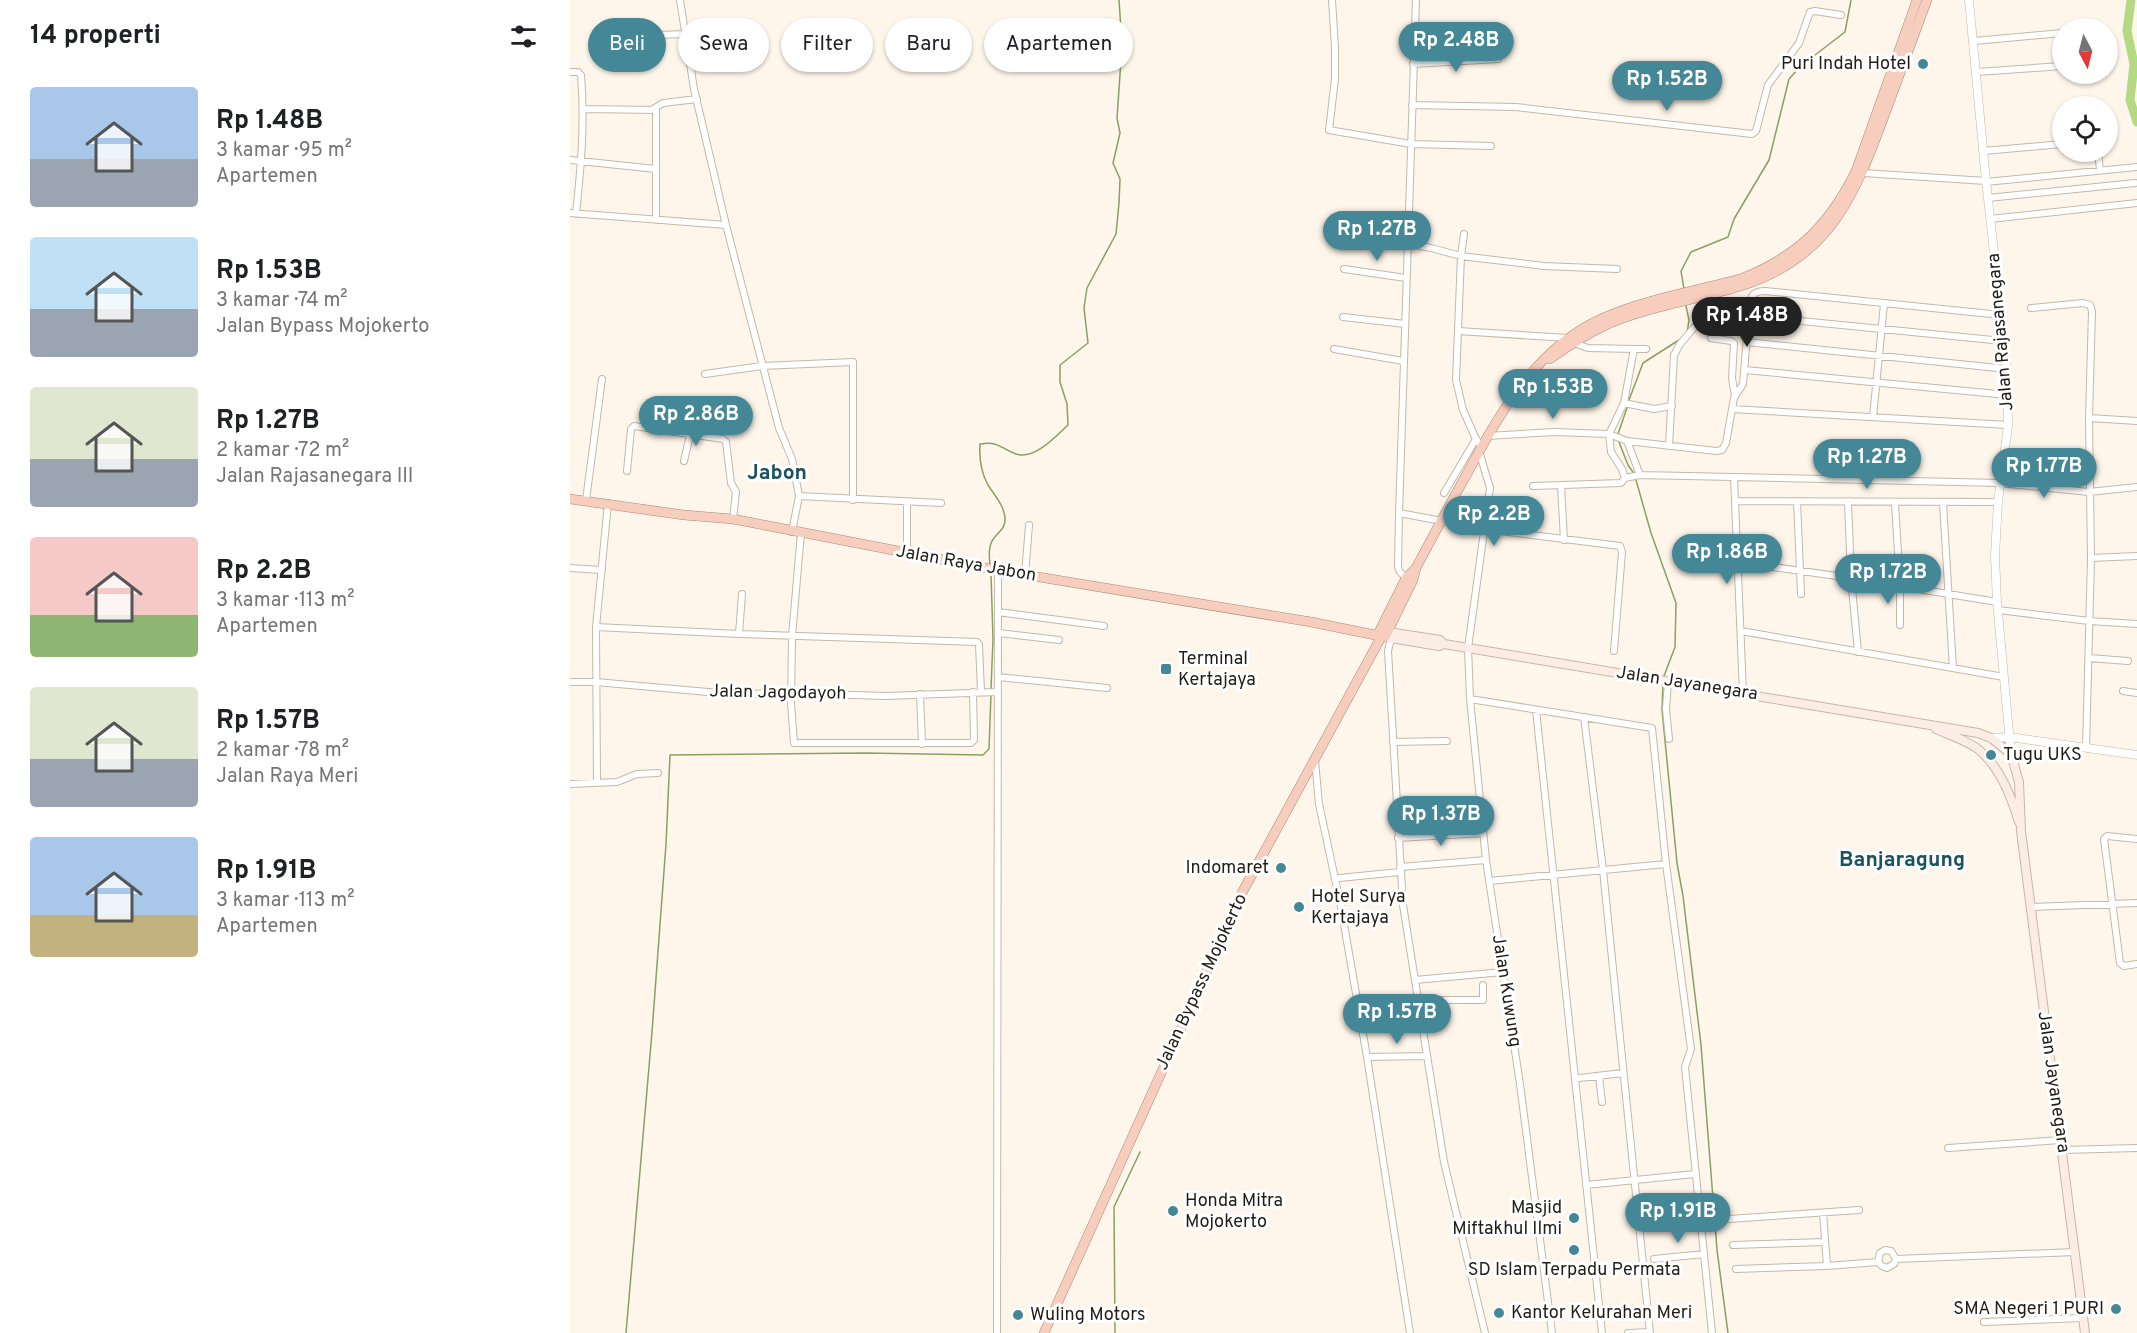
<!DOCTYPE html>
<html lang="id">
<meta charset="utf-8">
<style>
body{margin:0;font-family:Overpass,sans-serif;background:#f6f6f6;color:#202124;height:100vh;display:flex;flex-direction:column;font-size:22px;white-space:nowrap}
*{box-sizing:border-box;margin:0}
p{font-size:20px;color:#757577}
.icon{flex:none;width:33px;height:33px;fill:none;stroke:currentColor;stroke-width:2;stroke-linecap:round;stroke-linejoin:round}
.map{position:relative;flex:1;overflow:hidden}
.side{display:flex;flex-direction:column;background:#fff;width:570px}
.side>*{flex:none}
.banner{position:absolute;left:18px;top:18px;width:570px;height:54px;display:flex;gap:12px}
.needle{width:39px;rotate:173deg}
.controls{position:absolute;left:1482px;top:18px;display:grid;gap:12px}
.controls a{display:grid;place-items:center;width:66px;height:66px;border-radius:50%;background:#fff;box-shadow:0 2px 4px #0004;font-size:30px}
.price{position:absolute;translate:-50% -51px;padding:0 14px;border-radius:21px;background:#448796;color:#fff;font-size:20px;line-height:39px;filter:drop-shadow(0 2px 3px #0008)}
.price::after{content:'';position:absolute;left:50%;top:36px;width:18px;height:14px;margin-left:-9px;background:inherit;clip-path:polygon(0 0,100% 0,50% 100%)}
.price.active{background:#222;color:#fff}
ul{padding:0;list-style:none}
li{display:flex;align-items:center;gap:18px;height:150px;padding:0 30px}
li span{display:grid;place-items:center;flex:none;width:168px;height:120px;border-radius:6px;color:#555}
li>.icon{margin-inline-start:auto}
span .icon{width:72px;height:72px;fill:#fffc;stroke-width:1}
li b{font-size:26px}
h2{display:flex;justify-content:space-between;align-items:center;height:72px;padding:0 30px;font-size:26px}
.pill{padding:0 21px;border-radius:27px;background:#fff;box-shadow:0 2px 4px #0004;font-size:21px;line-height:54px}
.pill.active{background:#448796;color:#fff}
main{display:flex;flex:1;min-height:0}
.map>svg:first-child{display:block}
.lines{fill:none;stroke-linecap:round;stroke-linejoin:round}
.stream{stroke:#88a062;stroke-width:1.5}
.river{stroke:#b3d983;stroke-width:9}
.minor-casing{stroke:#c6b7a7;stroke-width:8}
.tertiary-casing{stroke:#c6b7a7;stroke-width:9}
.secondary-casing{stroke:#c6b7a7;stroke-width:10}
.trunk-casing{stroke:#ab8778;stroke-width:10}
.minor{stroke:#fff;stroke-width:6}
.tertiary{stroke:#fff;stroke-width:8}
.secondary{stroke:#fcece6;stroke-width:8}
.trunk{stroke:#f7cebe;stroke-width:9}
.poi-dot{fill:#448796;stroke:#fff;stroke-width:2}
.labels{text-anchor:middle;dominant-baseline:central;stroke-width:6;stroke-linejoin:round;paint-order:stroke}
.poi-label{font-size:18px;fill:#221c16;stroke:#fff;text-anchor:start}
.street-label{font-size:18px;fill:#221c16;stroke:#fff}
.quarter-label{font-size:21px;font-weight:bold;fill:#1a525e;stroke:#fff}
</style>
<main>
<section class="side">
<h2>14 properti<svg class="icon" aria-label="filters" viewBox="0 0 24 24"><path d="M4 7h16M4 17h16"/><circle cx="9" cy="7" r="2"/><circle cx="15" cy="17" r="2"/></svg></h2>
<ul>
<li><span style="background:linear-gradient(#a9c7e8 60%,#9aa5b1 0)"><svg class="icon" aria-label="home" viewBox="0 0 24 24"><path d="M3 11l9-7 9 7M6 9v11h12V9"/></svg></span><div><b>Rp 1.48B</b><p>3 kamar · 95 m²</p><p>Apartemen</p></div></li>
<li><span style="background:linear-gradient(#bfe0f5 60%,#9aa5b1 0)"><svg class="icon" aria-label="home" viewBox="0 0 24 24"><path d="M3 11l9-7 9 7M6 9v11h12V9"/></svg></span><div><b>Rp 1.53B</b><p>3 kamar · 74 m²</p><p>Jalan Bypass Mojokerto</p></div></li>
<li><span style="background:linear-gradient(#dfe7d0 60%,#9aa5b1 0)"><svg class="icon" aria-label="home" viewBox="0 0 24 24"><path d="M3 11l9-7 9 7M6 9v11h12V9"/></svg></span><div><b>Rp 1.27B</b><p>2 kamar · 72 m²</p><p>Jalan Rajasanegara III</p></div></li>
<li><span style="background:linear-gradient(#f6c9c9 65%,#8fb573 0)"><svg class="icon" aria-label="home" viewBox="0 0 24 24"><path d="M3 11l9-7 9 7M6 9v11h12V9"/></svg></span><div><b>Rp 2.2B</b><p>3 kamar · 113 m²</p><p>Apartemen</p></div></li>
<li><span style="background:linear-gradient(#dfe7d0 60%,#9aa5b1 0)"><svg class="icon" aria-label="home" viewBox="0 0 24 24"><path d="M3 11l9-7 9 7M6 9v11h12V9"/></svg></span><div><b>Rp 1.57B</b><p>2 kamar · 78 m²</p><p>Jalan Raya Meri</p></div></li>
<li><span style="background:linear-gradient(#a9c7e8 65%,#c2b280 0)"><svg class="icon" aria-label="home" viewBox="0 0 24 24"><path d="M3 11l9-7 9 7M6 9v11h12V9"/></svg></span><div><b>Rp 1.91B</b><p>3 kamar · 113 m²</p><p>Apartemen</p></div></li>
</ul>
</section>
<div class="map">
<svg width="1567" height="1333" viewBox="0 0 1567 1333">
<rect width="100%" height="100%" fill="#fff6eb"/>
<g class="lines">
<path class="stream" d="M 1114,289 L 1111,271 L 1121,252 L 1158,237 L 1164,219 L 1199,160 L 1219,79 L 1232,65 L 1275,32 L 1281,0
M 1116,306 L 1119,320 L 1117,333
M 1059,400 L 1073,363 L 1109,340
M 1048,434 L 1058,405
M 1049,442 L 1058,465 L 1065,475
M 1066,480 L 1081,533 L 1106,603 L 1105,647 L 1094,676
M 420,564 C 419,557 419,547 422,541 C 428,531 436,530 435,517 C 433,504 425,496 418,485 C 411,472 409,459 410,444 C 430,441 429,448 446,454 C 465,460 486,436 498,425 L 497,404 L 490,382 L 490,365 L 518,343 L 514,308 L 517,288 L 546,234 L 549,203 L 550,179 L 543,163 L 550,133 L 547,118 L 552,45 L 549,0
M 421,574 L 423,639 L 421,689
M 1093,684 L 1092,710 L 1107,863 L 1113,896 L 1131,1045 L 1147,1250 L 1158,1333
M 56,1333 L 82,1032 L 96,844 L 100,755 L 296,753 L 413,755 L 419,749 L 421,694
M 545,1333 L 544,1207 L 570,1152"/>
<path class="river" d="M 1561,0 L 1557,31 L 1564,64 L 1560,100 L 1567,122"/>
<defs>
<path id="minor" d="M 110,0 L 124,89 L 156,225 L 209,428 L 222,459 L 229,496 L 222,532
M 762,0 L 765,47 L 765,79 L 759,130 L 841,144 L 921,146
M 27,37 L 116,34
M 1404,41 L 1492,33
M 843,64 L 928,59
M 0,72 L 8,72 L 11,75 C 15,122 11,167 6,214
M 1407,72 L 1492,66
M 842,105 L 946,107 L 1182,134 L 1186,131 L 1198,85 L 1229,43 L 1240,12 L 1245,11 L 1271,15
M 14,109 L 86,110 L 86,220
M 83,109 L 93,103 L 127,99
M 1413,151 L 1492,144
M 1528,152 L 1530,170
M 0,160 L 86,169
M 1293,173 L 1416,181
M 1416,182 L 1567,167
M 1418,198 L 1565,183
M 0,213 L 156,225
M 1420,219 L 1567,203
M 771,230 L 861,248 L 891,256 L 886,380 L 893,410 L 906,439 L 911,446
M 894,234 L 891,256 L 974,266 L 1047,269
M 774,269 L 836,278
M 1461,308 L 1513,303 L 1520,305 L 1522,311 L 1519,418
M 1179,316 L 1433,341
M 773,317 L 835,324
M 888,331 L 997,338
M 1141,338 L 1161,341 L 1164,343 L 1162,378 L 1165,396
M 1177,342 L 1437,369
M 1004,343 L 1018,348 L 1064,349 L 1054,403 L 1039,434 L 1041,452 L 1052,469 L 1055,478 L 1070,475 L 1430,483 L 1519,492 L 1567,487
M 764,349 L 833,361
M 1064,349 L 1076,349
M 1175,370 L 1438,395
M 135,374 L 192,366 L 283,362 L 283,500
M 1054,403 L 1084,409 L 1102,406
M 1162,409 L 1438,425
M 1303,417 L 1314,304
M 917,436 L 984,432 L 1039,434 L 1057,441 L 1146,451 L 1152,450 L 1156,443 L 1164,398 L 1173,384 L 1180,301 C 1182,293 1187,291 1195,291 L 1431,315
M 1057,441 L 1070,475
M 1099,446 L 1104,355 L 1110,344 L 1128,323 L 1178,327
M 909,451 L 920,488 L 898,648 L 900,699 L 916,860 L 950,1084 L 982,1333
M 114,461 L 120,435
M 57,471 L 61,429 L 64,426 L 153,439 L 156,442 L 161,483 L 166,492 L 163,519
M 1164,477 L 1173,693
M 991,485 L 994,540
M 963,486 L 1051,483 L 1055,478
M 874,493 L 906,439
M 229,496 L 371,503
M 16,500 L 32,379
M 1165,501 L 1428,502
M 1227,501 L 1231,594
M 1278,501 L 1281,578 L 1288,652
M 337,503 L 337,553
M 1325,503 L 1330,586 L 1330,625
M 1373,503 L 1383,668
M 829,513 L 915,529 L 1050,546 L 1052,552 L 1044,651
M 231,533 L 222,636 L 221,703 L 224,743 L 401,743 L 404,740 L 403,692
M 1521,558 L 1567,556
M 1168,562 L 1281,578 L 1427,602
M 0,568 L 32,570
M 455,575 L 459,525
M 836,578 L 830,572 L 828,567 L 829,513 L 846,0
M 1428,610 L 1519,621 L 1567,624
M 428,612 L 534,626
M 26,627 L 169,634 L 407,642 L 409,644 L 411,692
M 1171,631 L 1434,677
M 429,633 L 489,640
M 169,634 L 172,594
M 821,638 L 818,651 L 833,905 L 874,1162 L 915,1333
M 1519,658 L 1558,661
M 428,677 L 537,688
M 1098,681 L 1096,709 L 1099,739
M 0,682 L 26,682 L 160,694 L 221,693 L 316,696 L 427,692
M 1553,691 L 1567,693
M 350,694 L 352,744
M 900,699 L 1082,728 L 1096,864 L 1121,1049 L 1115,1067 L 1142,1333
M 966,710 L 1032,1333
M 1014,717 L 1033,870 L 1080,1333
M 823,742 L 877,741
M 1516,748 L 1521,558 L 1519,418 L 1567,421
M 745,760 L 749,804 L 771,907 L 797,1057 L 840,1333
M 27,783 L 26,627 L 38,503
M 0,784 L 47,782 L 67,774 L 88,773
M 828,838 L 913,833
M 1567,839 L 1537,836 L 1534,839 L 1550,963 L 1554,966 L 1567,964
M 830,867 L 916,860
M 769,878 L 830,872
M 919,881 L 1096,864
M 1461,907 L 1567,903
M 845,980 L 933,972
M 848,1000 L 913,1000 L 913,985
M 797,1057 L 857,1056
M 1029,1076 L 1032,1102
M 1009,1078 L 1053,1073
M 1378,1148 L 1491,1140
M 1493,1150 L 1567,1148
M 1016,1185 L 1125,1174
M 1099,1201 L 1128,1198
M 1159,1219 L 1289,1210
M 1163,1245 L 1255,1242
M 1084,1259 L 1134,1254
M 1326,1259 L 1505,1252
M 1308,1262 L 1310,1253 L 1315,1250 L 1321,1251 L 1326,1259
M 1257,1266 L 1308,1262 L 1312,1266 L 1317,1268 L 1324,1264 L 1326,1259
M 1166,1269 L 1257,1266 L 1253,1213
M 1414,1322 L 1513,1318
M 427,1333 L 428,570
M 1058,1333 L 1080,1332"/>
<path id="tertiary" d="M 1399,0 L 1416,181 L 1437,369 L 1438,425 L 1428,502 L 1425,556 L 1427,602 L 1441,754
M 1421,738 L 1439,737 L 1567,755"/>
<path id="secondary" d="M 818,632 L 870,640 L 874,644 L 1408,733 L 1421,738 L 1441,754 L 1449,782 L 1451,831 L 1515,1333
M 815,637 L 869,646 L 874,644
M 1366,729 C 1379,735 1396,740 1408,749 C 1430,767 1441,796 1449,822"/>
<path id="trunk" d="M 980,359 C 998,346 1017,334 1038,324 C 1082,305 1132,299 1177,284 C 1264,254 1287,189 1316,111 C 1330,74 1343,37 1357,0
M 0,499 L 114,515 L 163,519 L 426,570 L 741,622 L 815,637
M 807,636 L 836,578 L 844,570
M 815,637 L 843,580 L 846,568 C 863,536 880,504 898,472 C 931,411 967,347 1033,318 C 1077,299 1126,291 1173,278 C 1228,256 1260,224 1286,171 L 1347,0
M 474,1333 L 673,891 L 809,641"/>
</defs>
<use href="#minor" class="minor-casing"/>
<use href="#tertiary" class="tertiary-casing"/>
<use href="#secondary" class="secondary-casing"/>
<use href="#trunk" class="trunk-casing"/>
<use href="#minor" class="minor"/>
<use href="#tertiary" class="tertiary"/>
<use href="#secondary" class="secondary"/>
<use href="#trunk" class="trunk"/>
</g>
<g class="poi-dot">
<circle cx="1353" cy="64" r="6"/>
<rect x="590" y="663" width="12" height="12" rx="3"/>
<circle cx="1421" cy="755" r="6"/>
<circle cx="711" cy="868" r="6"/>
<circle cx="729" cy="907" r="6"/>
<circle cx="603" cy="1211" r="6"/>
<circle cx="1004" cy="1218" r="6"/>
<circle cx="1004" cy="1250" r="6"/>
<circle cx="1546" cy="1309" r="6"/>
<circle cx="929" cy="1313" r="6"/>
<circle cx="448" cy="1315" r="6"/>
</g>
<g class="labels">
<g class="poi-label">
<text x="1341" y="64" text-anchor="end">Puri Indah Hotel</text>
<text x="608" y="659">Terminal<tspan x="608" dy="21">Kertajaya</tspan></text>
<text x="1433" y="755">Tugu UKS</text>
<text x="699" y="868" text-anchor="end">Indomaret</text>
<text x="741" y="897">Hotel Surya<tspan x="741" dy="21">Kertajaya</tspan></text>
<text x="615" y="1201">Honda Mitra<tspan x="615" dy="21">Mojokerto</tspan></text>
<text x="992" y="1208" text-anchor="end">Masjid<tspan x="992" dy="21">Miftakhul Ilmi</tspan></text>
<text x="1004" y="1270" text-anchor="middle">SD Islam Terpadu Permata</text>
<text x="1534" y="1309" text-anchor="end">SMA Negeri 1 PURI</text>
<text x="941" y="1313">Kantor Kelurahan Meri</text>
<text x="460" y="1315">Wuling Motors</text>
</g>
<g class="street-label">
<text transform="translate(1431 332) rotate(-95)">Jalan Rajasanegara</text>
<text transform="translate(396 564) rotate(10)">Jalan Raya Jabon</text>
<text transform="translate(1117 684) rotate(9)">Jalan Jayanegara</text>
<text transform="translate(208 693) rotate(1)">Jalan Jagodayoh</text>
<text transform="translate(632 982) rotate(-65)">Jalan Bypass Mojokerto</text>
<text transform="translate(936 991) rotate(81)">Jalan Kuwung</text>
<text transform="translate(1483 1082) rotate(82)">Jalan Jayanegara</text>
</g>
<g class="quarter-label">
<text x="207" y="473">Jabon</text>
<text x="1332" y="860">Banjaragung</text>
</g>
</g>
</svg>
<div class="controls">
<a><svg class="needle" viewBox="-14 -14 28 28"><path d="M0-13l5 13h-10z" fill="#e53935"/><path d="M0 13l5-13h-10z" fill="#757577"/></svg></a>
<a><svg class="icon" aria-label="locate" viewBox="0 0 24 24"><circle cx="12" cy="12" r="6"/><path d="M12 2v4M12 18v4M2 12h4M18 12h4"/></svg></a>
</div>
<b class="price" style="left:886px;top:73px">Rp 2.48B</b>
<b class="price" style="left:1097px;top:112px">Rp 1.52B</b>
<b class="price" style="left:807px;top:262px">Rp 1.27B</b>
<b class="price active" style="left:1177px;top:348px">Rp 1.48B</b>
<b class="price" style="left:983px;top:420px">Rp 1.53B</b>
<b class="price" style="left:126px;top:447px">Rp 2.86B</b>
<b class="price" style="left:1297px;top:490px">Rp 1.27B</b>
<b class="price" style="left:1474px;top:499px">Rp 1.77B</b>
<b class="price" style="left:924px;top:547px">Rp 2.2B</b>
<b class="price" style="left:1157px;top:585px">Rp 1.86B</b>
<b class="price" style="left:1318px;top:605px">Rp 1.72B</b>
<b class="price" style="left:871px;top:847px">Rp 1.37B</b>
<b class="price" style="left:827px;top:1045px">Rp 1.57B</b>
<b class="price" style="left:1108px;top:1244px">Rp 1.91B</b>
<div class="banner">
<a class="pill active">Beli</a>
<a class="pill">Sewa</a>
<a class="pill">Filter</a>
<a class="pill">Baru</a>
<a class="pill">Apartemen</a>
</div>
</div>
</main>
